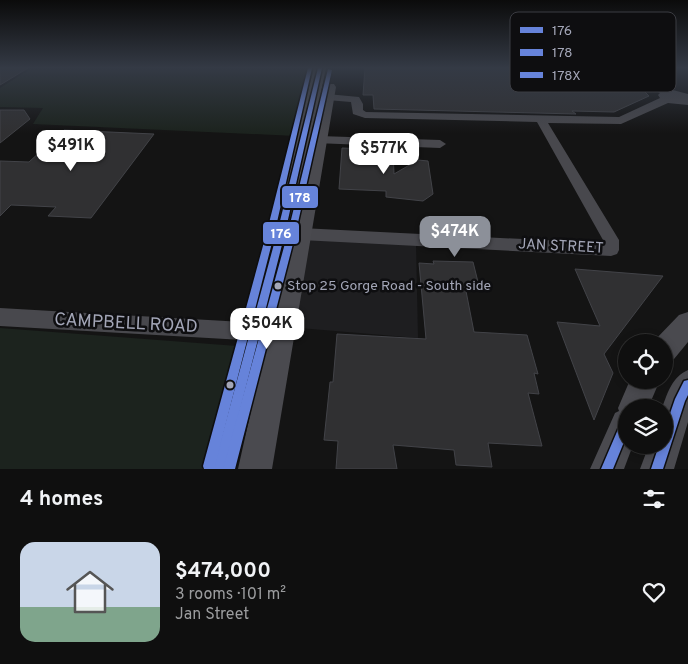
<!DOCTYPE html>
<meta charset="utf-8">
<style>
body{margin:0;font-family:Overpass,sans-serif;background:#181818;color:#f1f3f6;height:100vh;display:flex;flex-direction:column;font-size:19px;white-space:nowrap}
*{box-sizing:border-box;margin:0}
p{font-size:16px;color:#9b9c9e}
.icon{flex:none;width:28px;height:28px;fill:none;stroke:currentColor;stroke-width:2;stroke-linecap:round;stroke-linejoin:round}
.map{position:relative;height:469px;overflow:hidden}
.side{display:flex;flex-direction:column;background:#0f0f0f;flex:1}
.side>*{flex:none}
.controls{position:absolute;left:618px;top:334px;display:grid;gap:10px}
.controls a{display:grid;place-items:center;width:55px;height:55px;border-radius:50%;background:#0f0f0f;box-shadow:0 2px 8px #0003,0 0 0 1px #2f2f2f;font-size:25px}
.price{position:absolute;translate:-50% -42px;padding:0 11px;border-radius:10px;background:#fff;color:#222;font-size:16px;line-height:32px;filter:drop-shadow(0 1px 2px #0008)}
.price::after{content:'';position:absolute;left:50%;top:30px;width:15px;height:11px;margin-left:-8px;background:inherit;clip-path:polygon(0 0,100% 0,50% 100%)}
.price.current{background:#8c9099;color:#fff}
ul{padding:0;list-style:none}
li{display:flex;align-items:center;gap:15px;height:125px;padding:0 20px}
li span{display:grid;place-items:center;flex:none;width:140px;height:100px;border-radius:15px;color:#555}
li>.icon{margin-inline-start:auto}
span .icon{width:60px;height:60px;fill:#fffc;stroke-width:1}
li b{font-size:21px}
h2{display:flex;justify-content:space-between;align-items:center;height:60px;padding:0 20px;font-size:21px}
.map>svg:first-child{display:block}
.built{fill:#1e1e20}
.green{fill:#1c231e}
.building{fill:#303032;stroke:#424348}
.lines{fill:none;stroke-linecap:round;stroke-linejoin:round}
.minor{fill:#48484d;fill-rule:evenodd}
.major{fill:#4a4a4f;fill-rule:evenodd}
.bus-1-casing{stroke:#0e0e10;stroke-width:3}
.bus-2-casing{stroke:#0e0e10;stroke-width:3}
.bus-3-casing{stroke:#0e0e10;stroke-width:3}
.bus-1{fill:#6683da;fill-rule:evenodd}
.bus-2{fill:#6683da;fill-rule:evenodd}
.bus-3{fill:#6683da;fill-rule:evenodd}
.bus-dot{fill:#a3a6b7;stroke:#0e0e10;stroke-width:2}
.labels{text-anchor:middle;dominant-baseline:central;stroke-width:5;stroke-linejoin:round;paint-order:stroke}
.bus-label{font-size:14px;fill:#a3a6b7;stroke:#0e0e10;text-anchor:start}
.street-label{font-size:15px;fill:#a3a6b7;stroke:#0e0e10}
.near-street-label{font-size:18px;fill:#a3a6b7;stroke:#0e0e10}
.key{fill:#0e0e10;stroke:#3b3c42;stroke-width:1}
.key-label{font-size:14px;fill:#a3a6b7}
.line-badge{stroke:#0e0e10;stroke-width:2}
.badge-label{font-size:14px;text-anchor:middle;font-weight:bold;fill:#fff}
</style>
<div class="map">
<svg width="688" height="469" viewBox="0 0 688 469">
<rect width="100%" height="100%" fill="#141414"/>
<path class="built" d="M 306,238 L 416,244 L 418,338 L 288,327 Z"/>
<path class="green" d="M 32,68 L 316,68 L 296,136 L 33,124 L 43,108 L 0,107 L 0,88 Z
M 0,328 L 237,346 L 205,469 L 0,469 Z"/>
<path class="building" d="M 0,68 L 28,68 L 0,85 Z
M 365,68 L 598,68 L 641,88 L 649,96 L 614,112 L 572,111 L 576,114 L 374,109 L 373,95 L 363,95 Z
M 0,110 L 24,110 L 30,119 L 0,143 Z
M 64,130 L 154,134 L 91,218 L 48,216 L 56,207 L 11,205 L 0,216 L 0,161 L 29,162 Z
M 342,148 L 393,150 L 394,174 L 418,160 L 428,161 L 433,194 L 423,201 L 386,197 L 386,191 L 339,189 Z
M 433,261 L 473,262 L 479,286 L 465,286 L 474,332 L 527,335 L 538,374 L 534,373 L 539,394 L 528,393 L 542,446 L 488,443 L 492,467 L 456,465 L 454,450 L 393,445 L 397,469 L 336,469 L 338,441 L 324,440 L 330,382 L 333,382 L 337,334 L 426,339 L 419,263 L 434,264 Z
M 575,269 L 663,276 L 604,354 L 613,373 L 594,420 L 557,322 L 600,326 Z"/>
<g class="lines">
<path class="minor" d="M 610,68 L 621,68 L 669,89 L 688,94 L 688,105 L 668,103 L 621,124 L 548,123 L 619,240 L 619,250 L 617,254 L 611,256 L 301,240 L 295,238 L 293,234 L 295,230 L 301,228 L 603,243 L 603,240 L 537,122 L 365,118 L 353,114 L 351,102 L 327,100 L 322,97 L 327,94 L 359,97 L 363,104 L 363,110 L 366,112 L 619,117 L 660,98 L 658,95 L 660,93 L 611,70 Z
M 319,136 L 440,140 L 446,144 L 440,148 L 315,143 L 313,140 Z
M 0,308 L 262,323 L 269,326 L 272,332 L 269,338 L 262,341 L 0,326 Z"/>
<path class="major" d="M 314,68 L 326,68 L 320,97 L 324,84 L 334,84 L 336,87 L 272,469 L 238,469 L 270,326 L 236,469 L 202,469 L 270,233 Z
M 688,312 L 688,342 L 674,359 L 664,363 L 664,342 L 654,342 L 654,341 L 679,315 Z
M 688,370 L 688,422 L 674,469 L 640,469 L 649,445 L 664,445 L 664,408 L 662,408 C 668,392 672,377 688,370 Z
M 630,380 L 660,380 L 648,408 L 626,408 L 626,445 L 633,445 L 624,469 L 590,469 L 615,413 L 619,411 L 618,408 Z"/>
<defs>
<path id="bus-1" d="M 318,68 L 322,68 L 285,233 L 225,469 L 213,469 L 277,233 Z
M 688,380 L 688,395 L 685,401 L 663,469 L 651,469 L 659,445 L 664,445 L 664,431 L 675,399 L 684,381 Z
M 626,419 L 626,437 L 613,469 L 601,469 L 622,420 Z"/>
<path id="bus-2" d="M 328,69 L 332,70 L 295,236 L 235,469 L 223,469 L 287,236 Z"/>
<path id="bus-3" d="M 308,68 L 312,68 L 275,231 L 215,466 L 214,469 L 204,469 L 203,466 L 267,231 Z"/>
</defs>
<use href="#bus-1" class="bus-1-casing"/>
<use href="#bus-2" class="bus-2-casing"/>
<use href="#bus-3" class="bus-3-casing"/>
<use href="#bus-1" class="bus-1"/>
<use href="#bus-2" class="bus-2"/>
<use href="#bus-3" class="bus-3"/>
</g>
<linearGradient id="sky" x2="0" y2="1"><stop stop-color="#0b0b0b"/><stop offset="0.51" stop-color="#343a45"/><stop offset="1" stop-color="#343a45" stop-opacity="0"/></linearGradient>
<rect width="688" height="133" fill="url(#sky)"/>
<g class="bus-dot">
<circle cx="278" cy="286" r="4.5"/>
<circle cx="230" cy="385" r="4.5"/>
</g>
<g class="labels">
<g class="bus-label">
<text x="287" y="286">Stop 25 Gorge Road - South side</text>
</g>
<g class="street-label">
<text transform="translate(561 247) rotate(3)">JAN STREET</text>
</g>
<g class="near-street-label">
<text transform="translate(126 324) rotate(3)">CAMPBELL ROAD</text>
</g>
</g>
<rect x="510" y="12" width="166" height="80" rx="8" class="key"/>
<rect x="520" y="27" width="23" height="6" fill="#6683da"/>
<rect x="520" y="49" width="23" height="7" fill="#6683da"/>
<rect x="520" y="72" width="23" height="6" fill="#6683da"/>
<g class="key-label">
<text x="552" y="35">176</text>
<text x="552" y="57">178</text>
<text x="552" y="80">178X</text>
</g>
<g class="line-badge">
<rect x="281" y="185" width="38" height="24" rx="5" fill="#6683da"/>
<rect x="262" y="221" width="38" height="24" rx="5" fill="#6683da"/>
</g>
<g class="badge-label">
<text x="300" y="202">178</text>
<text x="281" y="238">176</text>
</g>
</svg>
<div class="controls">
<a><svg class="icon" aria-label="locate" viewBox="0 0 24 24"><circle cx="12" cy="12" r="6"/><path d="M12 2v4M12 18v4M2 12h4M18 12h4"/></svg></a>
<a><svg class="icon" aria-label="layers" viewBox="0 0 24 24"><path d="M12 4l9 5-9 5-9-5zM3 14l9 5 9-5"/></svg></a>
</div>
<b class="price" style="left:71px;top:172px">$491K</b>
<b class="price" style="left:384px;top:175px">$577K</b>
<b class="price current" style="left:455px;top:258px">$474K</b>
<b class="price" style="left:267px;top:350px">$504K</b>
</div>
<section class="side">
<h2>4 homes<svg class="icon" aria-label="filters" viewBox="0 0 24 24"><path d="M4 7h16M4 17h16"/><circle cx="9" cy="7" r="2"/><circle cx="15" cy="17" r="2"/></svg></h2>
<ul>
<li><span style="background:linear-gradient(#c9d6e8 65%,#7fa58c 0)"><svg class="icon" aria-label="home" viewBox="0 0 24 24"><path d="M3 11l9-7 9 7M6 9v11h12V9"/></svg></span><div><b>$474,000</b><p>3 rooms · 101 m²</p><p>Jan Street</p></div><svg class="icon" aria-label="heart" viewBox="0 0 24 24"><path d="M12 20l-8-8c-3-5 5-10 8-4 3-6 11-1 8 4z"/></svg></li>
</ul>
</section>
